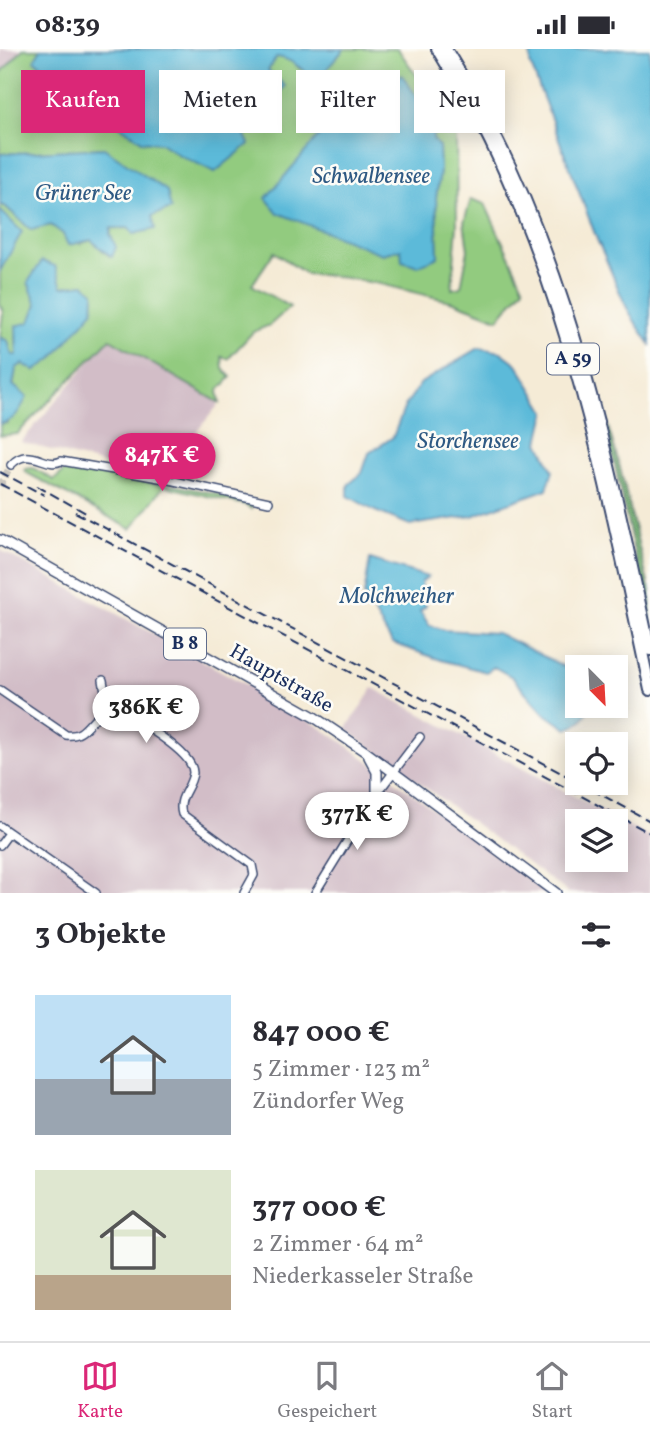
<!DOCTYPE html>
<html lang="de">
<meta charset="utf-8">
<style>
body{margin:0;font-family:Vollkorn,serif;background:#f7f7f7;color:#2b2b33;height:100vh;display:flex;flex-direction:column;font-size:26px;white-space:nowrap}
*{box-sizing:border-box;margin:0}
p{font-size:23px;color:#7c7c81}
.icon{flex:none;width:38px;height:38px;fill:none;stroke:currentColor;stroke-width:2;stroke-linecap:round;stroke-linejoin:round}
.map{position:relative;height:844px;overflow:hidden}
.details{display:flex;flex-direction:column;background:#fff;flex:1}
.details>*{flex:none}
.top-card{position:absolute;left:21px;top:21px;width:609px;height:63px;display:flex;gap:14px}
.needle{width:46px;rotate:156deg}
.tools{position:absolute;left:565px;top:606px;display:grid;gap:14px}
.tools a{display:grid;place-items:center;width:63px;height:63px;border-radius:0px;background:#fff;box-shadow:0 4px 18px #0003;font-size:35px}
.price{position:absolute;translate:-50% -60px;padding:0 16px;border-radius:24px;background:#fff;color:#222;font-size:23px;line-height:46px;filter:drop-shadow(0 2px 4px #0008)}
.price::after{content:'';position:absolute;left:50%;top:42px;width:21px;height:16px;margin-left:-10px;background:inherit;clip-path:polygon(0 0,100% 0,50% 100%)}
.price.active{background:#db2777;color:#fff}
ul{padding:0;list-style:none}
li{display:flex;align-items:center;gap:21px;height:175px;padding:0 35px}
li span{display:grid;place-items:center;flex:none;width:196px;height:140px;border-radius:0px;color:#555}
li>.icon{margin-inline-start:auto}
span .icon{width:84px;height:84px;fill:#fffc;stroke-width:1}
li b{font-size:30px}
h2{display:flex;justify-content:space-between;align-items:center;height:84px;padding:0 35px;font-size:30px}
.tag{padding:0 24px;border-radius:0px;background:#fff;box-shadow:0 4px 18px #0003;font-size:24px;line-height:63px}
.tag.active{background:#db2777;color:#fff}
.status{display:flex;justify-content:space-between;align-items:center;height:49px;padding:0 35px;background:#fff;direction:ltr}
.status svg{height:19px;fill:currentColor}
.dock{display:flex;justify-content:space-around;align-items:center;height:98px;border-top:2px solid #e1e1e2;background:#fff;font-size:19px;color:#7c7c81}
.dock a{display:grid;justify-items:center;gap:4px}
.dock .active{color:#db2777}
.map>svg:first-child{display:block}
.industrial{fill:#d2bdc7;fill-rule:evenodd}
.green{fill:#92cb7f;stroke:#567d6e;stroke-width:2;fill-rule:evenodd}
.forest{fill:#75af6e;stroke:#486f66;stroke-width:2}
.water{fill:#5bbad9;stroke:#3b749c;stroke-width:2}
.lines{fill:none;stroke-linecap:round;stroke-linejoin:round}
.minor-tunnel{stroke:#c9c5be;stroke-width:7;stroke-dasharray:7 3.5;stroke-linecap:butt}
.minor-casing{stroke:#3c4b70;stroke-width:10}
.major-casing{stroke:#3c4b70;stroke-width:12}
.highway-casing{stroke:#3c4b70;stroke-width:14}
.minor{stroke:#fff;stroke-width:7}
.major{stroke:#fff;stroke-width:9}
.highway{stroke:#fff;stroke-width:10}
.rail{stroke:#1b2f5e;stroke-width:2;stroke-dasharray:10 5;stroke-linecap:butt}
.labels{text-anchor:middle;dominant-baseline:central;stroke-width:5;stroke-linejoin:round;paint-order:stroke}
.shield{fill:#fdfcf7;stroke:#5f6c8c;stroke-width:2}
.shield-label{font-size:19px;font-weight:bold;fill:#1b2f5e}
.street-label{font-size:21px;fill:#1b2f5e;stroke:#fdfcf7}
.water-label{font-size:23px;font-style:italic;fill:#2e5983;stroke:#fdfcf7}
</style>
<div class="status"><b>08:39</b><svg viewBox="0 0 49 12"><path d="M0 12V9h3v3zM5 12V6h3v6zM10 12V3h3v9zM15 12V0h3v12zM26 1h20v11H26zM47 4h2v5h-2z"/></svg></div>
<div class="map">
<svg width="650" height="844" viewBox="0 0 650 844">
<rect width="100%" height="100%" fill="#fdfcf7"/>
<filter id="ink" filterUnits="userSpaceOnUse"><feTurbulence type="fractalNoise" baseFrequency=".0143" numOctaves="2"/><feDisplacementMap in="SourceGraphic" scale="14" xChannelSelector="R" yChannelSelector="G"/><feConvolveMatrix kernelMatrix="1 2 1 2 8 2 1 2 1" color-interpolation-filters="sRGB"/></filter>
<filter id="wash" filterUnits="userSpaceOnUse"><feTurbulence type="fractalNoise" baseFrequency=".00686" numOctaves="4" result="noise"/><feDisplacementMap in="SourceGraphic" scale="28" xChannelSelector="R" yChannelSelector="G"/><feGaussianBlur stdDeviation="1.57" result="paint"/><feColorMatrix in="noise" values="0 0 0 0 0 0 0 0 0 0 0 0 0 0 0 0 0 1.4 0 .05"/><feComposite in="paint" operator="in"/></filter>
<g filter="url(#wash)">
<rect width="100%" height="100%" fill="#f5ebd6"/>
<path class="industrial" d="M 0,0 L 23,0 L 0,25 Z
M 109,290 L 220,354 L 162,425 L 107,416 L 21,393 Z
M 0,501 L 296,663 L 341,692 L 547,844 L 0,844 Z
M 373,639 L 650,788 L 650,844 L 569,844 L 346,680 ZM 578,772 L 616,772 L 616,810 L 578,810 Z"/>
<path class="green" d="M 23,0 L 41,0 L 35,11 L 72,40 L 80,49 L 142,92 L 161,94 L 179,106 L 223,53 L 213,46 L 213,37 L 245,33 L 263,74 C 279,53 274,45 268,21 L 277,7 L 291,10 L 300,20 L 327,20 L 344,0 L 398,0 L 456,83 L 457,176 L 452,240 L 461,238 L 468,201 L 464,173 L 471,150 L 485,155 L 524,239 L 498,270 L 454,253 L 380,235 L 335,227 L 306,225 L 274,203 L 252,236 L 290,258 L 270,276 L 253,283 L 228,310 L 222,308 L 223,320 L 231,328 L 218,342 L 220,354 L 110,290 L 17,385 L 0,387 L 0,375 L 8,374 L 16,319 L 93,262 L 94,243 L 84,235 L 62,238 L 55,217 L 28,233 L 37,255 L 30,273 L 16,287 L 17,306 L 12,306 L 8,292 L 0,288 L 3,263 L 0,256 L 0,222 L 21,183 L 0,161 L 0,156 L 5,157 L 31,181 L 51,176 L 80,195 L 91,191 L 109,207 L 111,179 L 155,180 L 152,167 L 104,99 L 0,105 L 0,25 ZM 362,36 L 372,43 L 433,72 L 433,90 L 439,98 L 440,122 L 436,149 L 438,208 L 401,200 L 382,205 Z
M 69,418 L 162,436 L 168,435 L 213,444 L 253,455 L 251,460 L 246,456 L 164,437 L 131,480 L 27,424 L 24,420 L 33,419 L 54,431 Z"/>
<path class="forest" d="M 589,322 L 592,322 L 620,419 L 650,543 L 650,574 L 615,417 Z"/>
<path class="water" d="M 41,0 L 344,0 L 327,20 L 315,29 C 300,21 294,10 277,8 L 268,21 L 285,37 C 275,49 272,62 263,75 L 245,34 L 213,37 L 213,46 C 232,58 240,75 249,95 L 215,123 L 179,106 L 161,94 L 142,92 L 79,49 L 72,40 L 34,11 Z
M 531,0 L 650,0 L 650,295 C 639,279 628,264 621,246 C 613,228 607,211 598,193 L 530,14 Z
M 402,26 L 433,72 L 433,90 L 439,98 L 440,122 L 436,149 L 438,208 L 418,217 L 402,212 L 401,200 L 382,205 L 278,164 L 266,149 L 362,36 L 372,43 Z
M 104,99 L 167,142 L 171,160 L 152,167 L 155,180 L 133,185 L 129,179 L 111,179 L 110,185 L 116,198 L 112,208 L 91,191 L 68,196 L 63,185 L 51,176 L 31,181 L 5,157 L 0,156 L 0,105 Z
M 0,161 L 22,183 L 0,222 Z
M 42,212 L 55,217 L 62,238 L 84,235 L 94,243 L 93,262 L 52,310 L 35,322 L 23,315 L 16,319 L 13,336 L 27,348 C 20,361 15,372 0,375 L 0,288 L 8,292 L 12,306 L 17,306 L 16,277 L 30,273 L 37,255 L 28,233 Z
M 479,299 L 501,303 L 517,315 L 546,363 L 539,393 L 553,422 L 547,440 L 472,467 L 410,476 L 375,462 L 348,447 L 348,436 L 362,424 L 369,404 L 393,388 L 405,357 L 421,334 Z
M 370,510 L 428,528 L 421,533 L 426,557 L 420,562 L 429,576 L 444,581 L 497,584 L 571,621 L 577,628 L 578,656 L 591,656 C 585,668 580,676 567,680 L 544,664 L 512,628 L 494,618 L 486,623 L 441,611 L 392,594 L 364,546 Z"/>
</g>
<g filter="url(#ink)">
<g class="lines">
<path class="minor-tunnel" d="M 0,437 L 11,416"/>
<defs>
<path id="minor" d="M 11,416 C 29,396 46,420 61,412 L 165,430 L 269,453
M 103,631 L 108,660
M 0,641 L 66,686 C 89,690 91,660 114,660 C 132,668 194,703 193,724 C 191,740 177,748 182,765 L 252,816 L 254,826 L 244,844
M 0,777 L 96,844
M 0,796 L 9,784
M 315,844 L 373,750 L 420,688"/>
<path id="major" d="M 0,491 L 314,668 L 366,703 L 556,844
M 369,708 L 377,723 L 377,745"/>
<path id="highway" d="M 437,0 C 455,30 474,60 490,92 C 574,265 610,454 650,641
M 446,0 C 463,29 481,57 496,88 C 577,248 612,427 650,601"/>
</defs>
<use href="#minor" class="minor-casing"/>
<use href="#major" class="major-casing"/>
<use href="#highway" class="highway-casing"/>
<use href="#minor" class="minor"/>
<use href="#major" class="major"/>
<use href="#highway" class="highway"/>
<path class="rail" d="M 0,423 L 44,446
M 0,435 L 650,784
M 37,437 L 86,464
M 75,463 L 578,733
M 578,733 L 650,772"/>
</g>
</g>
<g class="labels">
<g class="shield">
<rect x="547" y="294.5" width="52" height="31" rx="5"/>
<rect x="164" y="579.5" width="42" height="31" rx="5"/>
</g>
<g class="shield-label">
<text x="573" y="310">A 59</text>
<text x="185" y="595">B 8</text>
</g>
<g class="street-label">
<text transform="translate(281 630) rotate(30)">Hauptstraße</text>
</g>
<g class="water-label">
<text x="371" y="128">Schwalbensee</text>
<text x="83" y="145">Grüner See</text>
<text x="468" y="393">Storchensee</text>
<text x="397" y="548">Molchweiher</text>
</g>
</g>
</svg>
<div class="tools">
<a><svg class="needle" viewBox="-14 -14 28 28"><path d="M0-13l5 13h-10z" fill="#e53935"/><path d="M0 13l5-13h-10z" fill="#7c7c81"/></svg></a>
<a><svg class="icon" aria-label="locate" viewBox="0 0 24 24"><circle cx="12" cy="12" r="6"/><path d="M12 2v4M12 18v4M2 12h4M18 12h4"/></svg></a>
<a><svg class="icon" aria-label="layers" viewBox="0 0 24 24"><path d="M12 4l9 5-9 5-9-5zM3 14l9 5 9-5"/></svg></a>
</div>
<b class="price active" style="left:162px;top:444px">847K €</b>
<b class="price" style="left:146px;top:696px">386K €</b>
<b class="price" style="left:357px;top:803px">377K €</b>
<div class="top-card">
<a class="tag active">Kaufen</a>
<a class="tag">Mieten</a>
<a class="tag">Filter</a>
<a class="tag">Neu</a>
</div>
</div>
<section class="details">
<h2>3 Objekte<svg class="icon" aria-label="filters" viewBox="0 0 24 24"><path d="M4 7h16M4 17h16"/><circle cx="9" cy="7" r="2"/><circle cx="15" cy="17" r="2"/></svg></h2>
<ul>
<li><span style="background:linear-gradient(#bfe0f5 60%,#9aa5b1 0)"><svg class="icon" aria-label="home" viewBox="0 0 24 24"><path d="M3 11l9-7 9 7M6 9v11h12V9"/></svg></span><div><b>847 000 €</b><p>5 Zimmer · 123 m²</p><p>Zündorfer Weg</p></div></li>
<li><span style="background:linear-gradient(#dfe7d0 75%,#b9a48a 0)"><svg class="icon" aria-label="home" viewBox="0 0 24 24"><path d="M3 11l9-7 9 7M6 9v11h12V9"/></svg></span><div><b>377 000 €</b><p>2 Zimmer · 64 m²</p><p>Niederkasseler Straße</p></div></li>
</ul>
</section>
<nav class="dock">
<a class="active"><svg class="icon" aria-label="map" viewBox="0 0 24 24"><path d="M3 6l6-2 6 2 6-2v14l-6 2-6-2-6 2zM9 4v14M15 6v14"/></svg>Karte</a>
<a><svg class="icon" aria-label="saved" viewBox="0 0 24 24"><path d="M7 4h10v16l-5-4-5 4z"/></svg>Gespeichert</a>
<a><svg class="icon" aria-label="home" viewBox="0 0 24 24"><path d="M3 11l9-7 9 7M6 9v11h12V9"/></svg>Start</a>
</nav>
